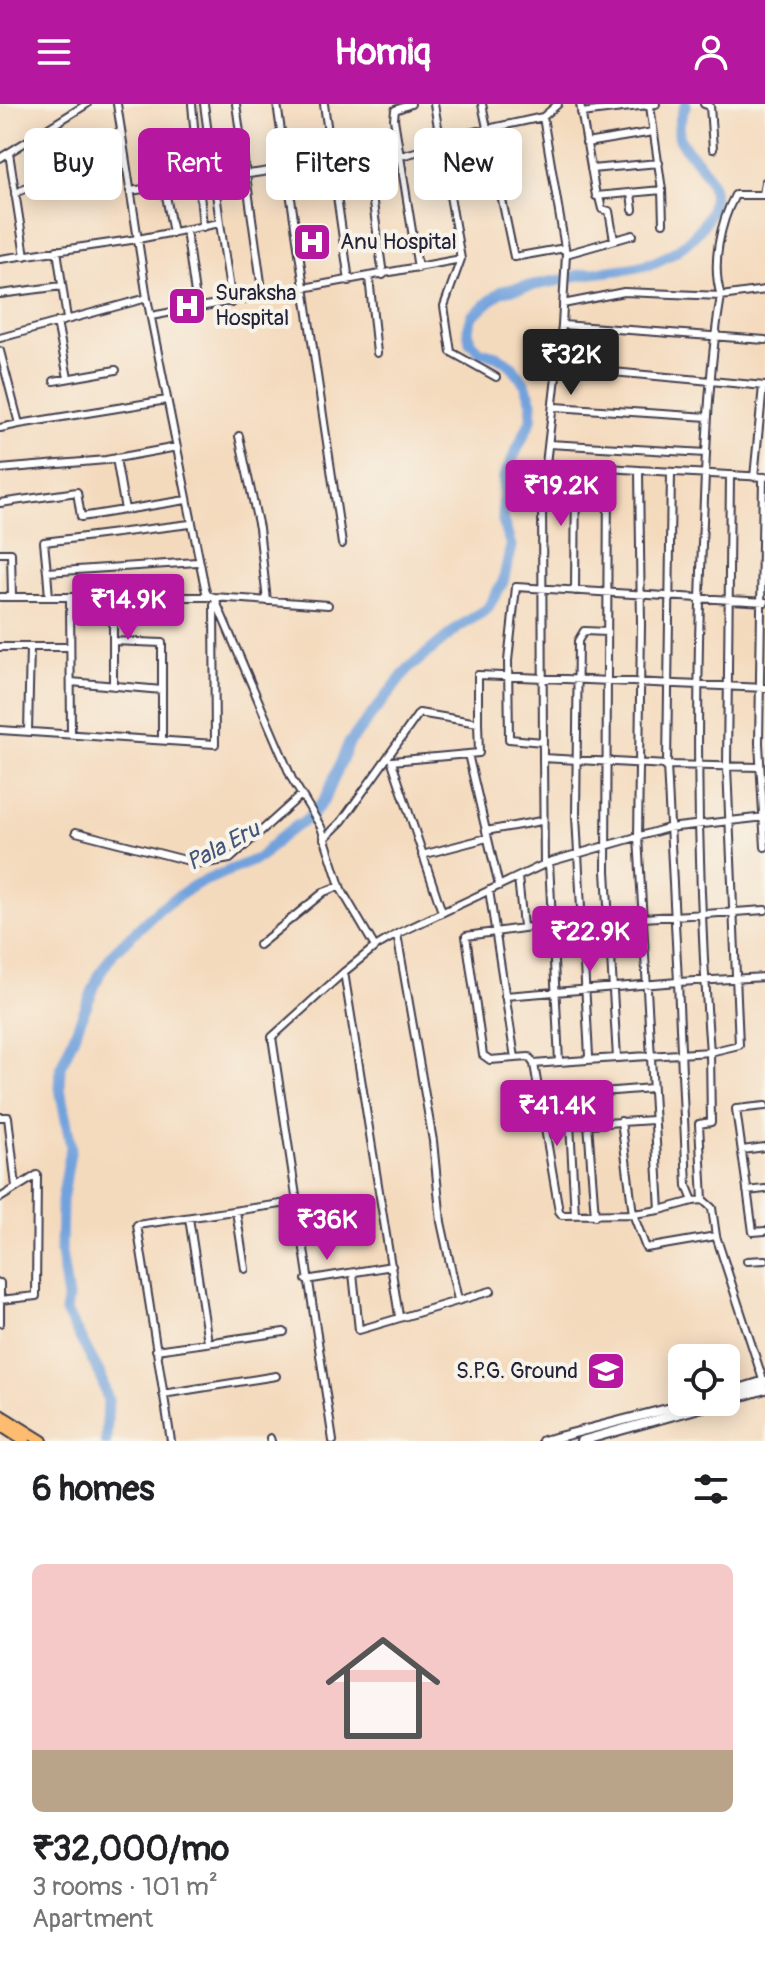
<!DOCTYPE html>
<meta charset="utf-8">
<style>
body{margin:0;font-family:Pangolin,sans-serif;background:#f2f2f2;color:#202124;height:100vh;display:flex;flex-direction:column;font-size:30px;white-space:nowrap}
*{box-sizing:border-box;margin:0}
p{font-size:26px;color:#757577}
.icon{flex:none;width:44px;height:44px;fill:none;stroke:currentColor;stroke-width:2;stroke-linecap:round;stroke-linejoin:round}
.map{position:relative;height:1337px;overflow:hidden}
.drawer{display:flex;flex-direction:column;background:#fff;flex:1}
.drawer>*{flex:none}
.top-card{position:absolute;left:24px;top:24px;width:718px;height:72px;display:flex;gap:16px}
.controls{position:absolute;left:668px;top:1240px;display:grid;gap:16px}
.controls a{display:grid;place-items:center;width:72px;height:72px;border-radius:12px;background:#fff;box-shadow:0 4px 20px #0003;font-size:40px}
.price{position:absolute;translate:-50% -68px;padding:0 18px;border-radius:8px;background:#b5179e;color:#fff;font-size:26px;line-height:52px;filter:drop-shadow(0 2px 4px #0008)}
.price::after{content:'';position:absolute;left:50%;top:48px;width:24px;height:18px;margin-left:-12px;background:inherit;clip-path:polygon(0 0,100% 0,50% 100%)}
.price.selected{background:#222;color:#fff}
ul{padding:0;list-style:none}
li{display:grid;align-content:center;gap:16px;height:424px;padding:0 32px}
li+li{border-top:2px solid #e0e0e0}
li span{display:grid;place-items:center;height:248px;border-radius:12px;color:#555}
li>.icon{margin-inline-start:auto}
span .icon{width:144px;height:144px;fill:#fffc;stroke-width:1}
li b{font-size:34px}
h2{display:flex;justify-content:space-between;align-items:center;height:96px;padding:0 32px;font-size:34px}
.pill{padding:0 28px;border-radius:12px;background:#fff;box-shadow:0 4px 20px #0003;font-size:28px;line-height:72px}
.pill.selected{background:#b5179e;color:#fff}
header{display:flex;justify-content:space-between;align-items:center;height:104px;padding:0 32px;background:#b5179e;color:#fff;font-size:36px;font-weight:700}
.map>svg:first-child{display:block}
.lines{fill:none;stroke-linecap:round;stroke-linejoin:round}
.river{stroke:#72a2dc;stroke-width:11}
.minor-casing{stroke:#423e4e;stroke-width:10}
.tertiary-casing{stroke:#423e4e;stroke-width:12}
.primary-casing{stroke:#423e4e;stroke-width:14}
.minor{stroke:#fff;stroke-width:6}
.tertiary{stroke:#fff;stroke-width:8}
.primary{stroke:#fdbc70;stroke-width:10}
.labels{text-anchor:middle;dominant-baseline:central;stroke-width:8;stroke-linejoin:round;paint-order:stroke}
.poi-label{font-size:22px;fill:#22223b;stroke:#f7f3e8;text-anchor:start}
.water-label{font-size:24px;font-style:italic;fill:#42557b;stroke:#f7f3e8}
</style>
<header><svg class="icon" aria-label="menu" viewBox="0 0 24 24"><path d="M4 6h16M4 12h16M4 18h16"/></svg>Homiq<svg class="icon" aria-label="person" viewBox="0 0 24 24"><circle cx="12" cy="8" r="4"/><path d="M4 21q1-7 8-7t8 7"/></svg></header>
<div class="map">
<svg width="765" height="1337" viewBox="0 0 765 1337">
<rect width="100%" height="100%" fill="#f7f3e8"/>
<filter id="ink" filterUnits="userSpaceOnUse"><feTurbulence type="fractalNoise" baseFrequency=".0125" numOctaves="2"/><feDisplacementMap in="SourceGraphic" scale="16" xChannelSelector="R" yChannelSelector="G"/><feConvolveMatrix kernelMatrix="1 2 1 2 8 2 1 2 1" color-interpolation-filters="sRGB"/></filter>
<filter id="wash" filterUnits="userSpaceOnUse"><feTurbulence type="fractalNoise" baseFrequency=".006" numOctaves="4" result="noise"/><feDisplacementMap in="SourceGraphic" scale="32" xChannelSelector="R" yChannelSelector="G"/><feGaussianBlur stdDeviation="1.8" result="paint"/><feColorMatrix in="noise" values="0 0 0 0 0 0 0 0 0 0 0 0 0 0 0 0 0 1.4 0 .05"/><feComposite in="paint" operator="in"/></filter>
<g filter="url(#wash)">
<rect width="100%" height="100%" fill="#f4dabd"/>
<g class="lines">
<path class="river" d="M 571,173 C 599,166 629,168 655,158 C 685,146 727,110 709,74 C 692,42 666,45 686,0
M 106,1337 L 108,1296 L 100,1270 L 66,1208 L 68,1194 L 61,1149 L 62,1097 L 71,1043 L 60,984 L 61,963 L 100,869 L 114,848 L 159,805 L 195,781 L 259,754 L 283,731 L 310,713 L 325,695 L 349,639 L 408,565 L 459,523 L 487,505 L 503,478 L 511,442 L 503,417 L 504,373 L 531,316 L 532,298 L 525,280 L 512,262 L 497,252 L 481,248 L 470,239 L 468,225 L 472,212 L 502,187 L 561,176"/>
</g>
</g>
<g filter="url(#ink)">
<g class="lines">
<defs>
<path id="minor" d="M 117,0 L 147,194 L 205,484 L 207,491 L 214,493 L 292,675 L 321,723 L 341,785 L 375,843 L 344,868 L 399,1212
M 192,0 L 203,123
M 204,0 L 220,119
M 236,0 L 263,193
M 277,0 L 342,440
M 324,0 L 349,177
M 411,0 L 395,6 L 394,15 L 418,164
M 482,0 L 514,153 L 565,144
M 558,0 L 543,13 L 566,150 L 562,221 L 765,236
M 580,0 L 596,92 L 662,86
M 704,0 L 710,2 L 713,45
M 650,2 L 662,86 L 663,119
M 581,9 L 656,0
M 363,27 L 383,171
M 441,35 L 543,13
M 586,39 L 653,28
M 9,49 L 25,152
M 0,54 L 87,0
M 591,65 L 659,59
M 164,81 L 173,129
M 130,87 L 332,58 L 367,61 L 442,41
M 631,89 L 633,106
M 15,90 L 119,28
M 763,91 L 765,78
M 599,93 L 602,105 L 609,107 L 614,136
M 186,126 L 197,204
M 57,146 L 67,215
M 566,150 L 633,131
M 0,155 L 138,135 L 220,119 L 232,199
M 461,155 L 444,202 L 451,248 L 496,273
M 369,173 L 377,249
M 0,190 L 62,182
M 563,200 L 624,188 L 721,192 L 765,186
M 151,212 L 461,155 L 434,0
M 57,218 L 68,274
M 0,234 L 147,194
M 0,247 L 19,320 L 0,324
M 558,263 L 765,282
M 54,277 L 116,266
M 555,303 L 708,313
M 19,320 L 167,296
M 239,332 L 259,424 L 267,497
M 549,340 L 706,349
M 116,354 L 125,406
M 546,360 L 562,221
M 608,364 L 606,767 L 617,954 L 710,948 C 697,778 695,610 702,440 C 706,357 707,274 721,192 C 711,161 720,119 735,91 L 765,91
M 0,365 L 106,356 L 177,343
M 639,366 L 546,360 L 542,384 L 543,654 L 667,661 L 671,368
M 730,371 L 727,663 L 739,941 L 710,948 L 711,1018 L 699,1020 L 703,1096 L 712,1104 L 716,1132 L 764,1279
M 754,373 L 763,282
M 763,373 L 759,639 L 765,743
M 0,399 L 77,388 L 81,413 L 186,396
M 0,449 L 11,449 L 12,493
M 47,468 L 44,438 L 190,420
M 575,487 L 576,361
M 0,493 L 214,493 L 328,501
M 49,493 L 47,468 L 197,458
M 70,493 L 71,630
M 113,537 L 162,539 L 162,586
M 0,543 L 30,543
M 71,578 L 162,586 L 162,636
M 113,582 L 113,493
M 0,626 L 215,640 L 214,501
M 28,627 L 30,543 L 70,543
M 543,638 L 509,635 L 508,557 L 516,483 L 765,498
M 468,650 L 499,782
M 543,654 L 544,761
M 392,657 L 479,649 L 478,619
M 392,658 L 442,808
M 760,663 L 667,661 L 678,878 L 765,873
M 486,727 L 541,717
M 76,728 L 201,760 L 230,755 L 301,691
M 324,735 L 342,717 L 419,609 L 478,619 L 478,571 L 765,584
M 422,751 L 487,734
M 518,773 L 523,822
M 489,786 L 515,954 L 529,953 L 534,960 L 559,1107 L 562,1111 L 633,1110 L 660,1106 L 638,733 L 641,521 L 639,366 L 765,373
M 397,830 L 549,758 L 668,724 L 765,713
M 259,841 L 324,788 L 340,782
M 375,843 L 397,830 L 433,1037 L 441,1118 L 458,1196
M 505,892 L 678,878 L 687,1082 L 693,1097 L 703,1096
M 515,954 L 490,956 L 483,951 L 466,832 L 552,820 L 765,806
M 587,956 L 617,954
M 559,958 L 587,956 L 589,952 L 576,712 L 578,537 L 584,527 L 607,528
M 534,960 L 559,958 L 549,758
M 539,993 L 652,984
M 765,1002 L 736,1005 L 753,1128 L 765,1127
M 0,1013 L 8,1013 L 16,1083
M 621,1017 L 633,1110 L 646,1144 L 716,1132
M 588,1019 L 595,1112
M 570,1020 L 575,1111
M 543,1023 L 653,1016
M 742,1046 L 765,1043
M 747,1087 L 765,1085
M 0,1094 L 37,1071
M 660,1106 L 693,1097
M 236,1107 L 245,1165
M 189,1114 L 208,1238
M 747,1157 L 765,1156
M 353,1169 L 359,1226 L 491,1187
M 306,1176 L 392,1162
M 0,1179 L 0,1219
M 0,1196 L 36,1192 L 37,1071
M 156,1246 L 284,1228
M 163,1290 L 276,1272
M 270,1334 L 271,1337
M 171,1337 L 137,1121 L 295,1098
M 333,1337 L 272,933 L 344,868"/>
<path id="tertiary" d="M 726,1289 L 765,1277
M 726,1297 L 765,1285
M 543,1337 L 694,1298
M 581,1337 L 721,1298"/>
<path id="primary" d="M 0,1311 L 42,1337
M 0,1321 L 25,1337"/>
</defs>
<use href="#minor" class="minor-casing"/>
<use href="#tertiary" class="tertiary-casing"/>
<use href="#primary" class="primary-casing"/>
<use href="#minor" class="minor"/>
<use href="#tertiary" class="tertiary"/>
<use href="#primary" class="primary"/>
</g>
</g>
<defs>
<symbol id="hospital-square" viewBox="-11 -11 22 22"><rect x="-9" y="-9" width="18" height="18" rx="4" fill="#b5179e" stroke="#f7f3e8"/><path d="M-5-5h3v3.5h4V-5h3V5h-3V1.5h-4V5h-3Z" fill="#fff"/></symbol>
<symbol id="school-square" viewBox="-11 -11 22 22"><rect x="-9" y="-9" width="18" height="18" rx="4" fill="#b5179e" stroke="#f7f3e8"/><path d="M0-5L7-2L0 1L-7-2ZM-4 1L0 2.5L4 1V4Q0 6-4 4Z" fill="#fff"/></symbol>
</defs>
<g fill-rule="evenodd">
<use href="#hospital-square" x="290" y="116" width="44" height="44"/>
<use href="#hospital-square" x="165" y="180" width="44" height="44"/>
<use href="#school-square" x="584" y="1245" width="44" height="44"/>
</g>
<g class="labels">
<g class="poi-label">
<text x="340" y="138">Anu Hospital</text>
<text x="215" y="189">Suraksha<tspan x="215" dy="25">Hospital</tspan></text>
<text x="578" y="1267" text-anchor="end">S.P.G. Ground</text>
</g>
<g class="water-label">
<text transform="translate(223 742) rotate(-28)">Pala Eru</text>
</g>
</g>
</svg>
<div class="controls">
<a><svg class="icon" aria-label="locate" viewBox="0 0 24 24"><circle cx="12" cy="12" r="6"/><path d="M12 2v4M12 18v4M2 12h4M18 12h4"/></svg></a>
</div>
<b class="price selected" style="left:571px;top:293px">₹32K</b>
<b class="price" style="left:561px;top:424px">₹19.2K</b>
<b class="price" style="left:128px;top:538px">₹14.9K</b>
<b class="price" style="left:590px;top:870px">₹22.9K</b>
<b class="price" style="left:557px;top:1044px">₹41.4K</b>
<b class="price" style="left:327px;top:1158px">₹36K</b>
<div class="top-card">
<a class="pill">Buy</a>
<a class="pill selected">Rent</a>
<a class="pill">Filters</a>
<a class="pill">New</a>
</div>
</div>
<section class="drawer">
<h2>6 homes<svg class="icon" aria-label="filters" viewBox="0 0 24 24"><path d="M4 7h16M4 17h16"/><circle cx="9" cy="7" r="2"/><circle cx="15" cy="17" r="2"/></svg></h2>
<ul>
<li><span style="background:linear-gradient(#f6c9c9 75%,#b9a48a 0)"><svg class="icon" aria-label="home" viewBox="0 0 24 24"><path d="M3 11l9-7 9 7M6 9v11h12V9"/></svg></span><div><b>₹32,000/mo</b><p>3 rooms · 101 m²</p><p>Apartment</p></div></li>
</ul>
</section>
